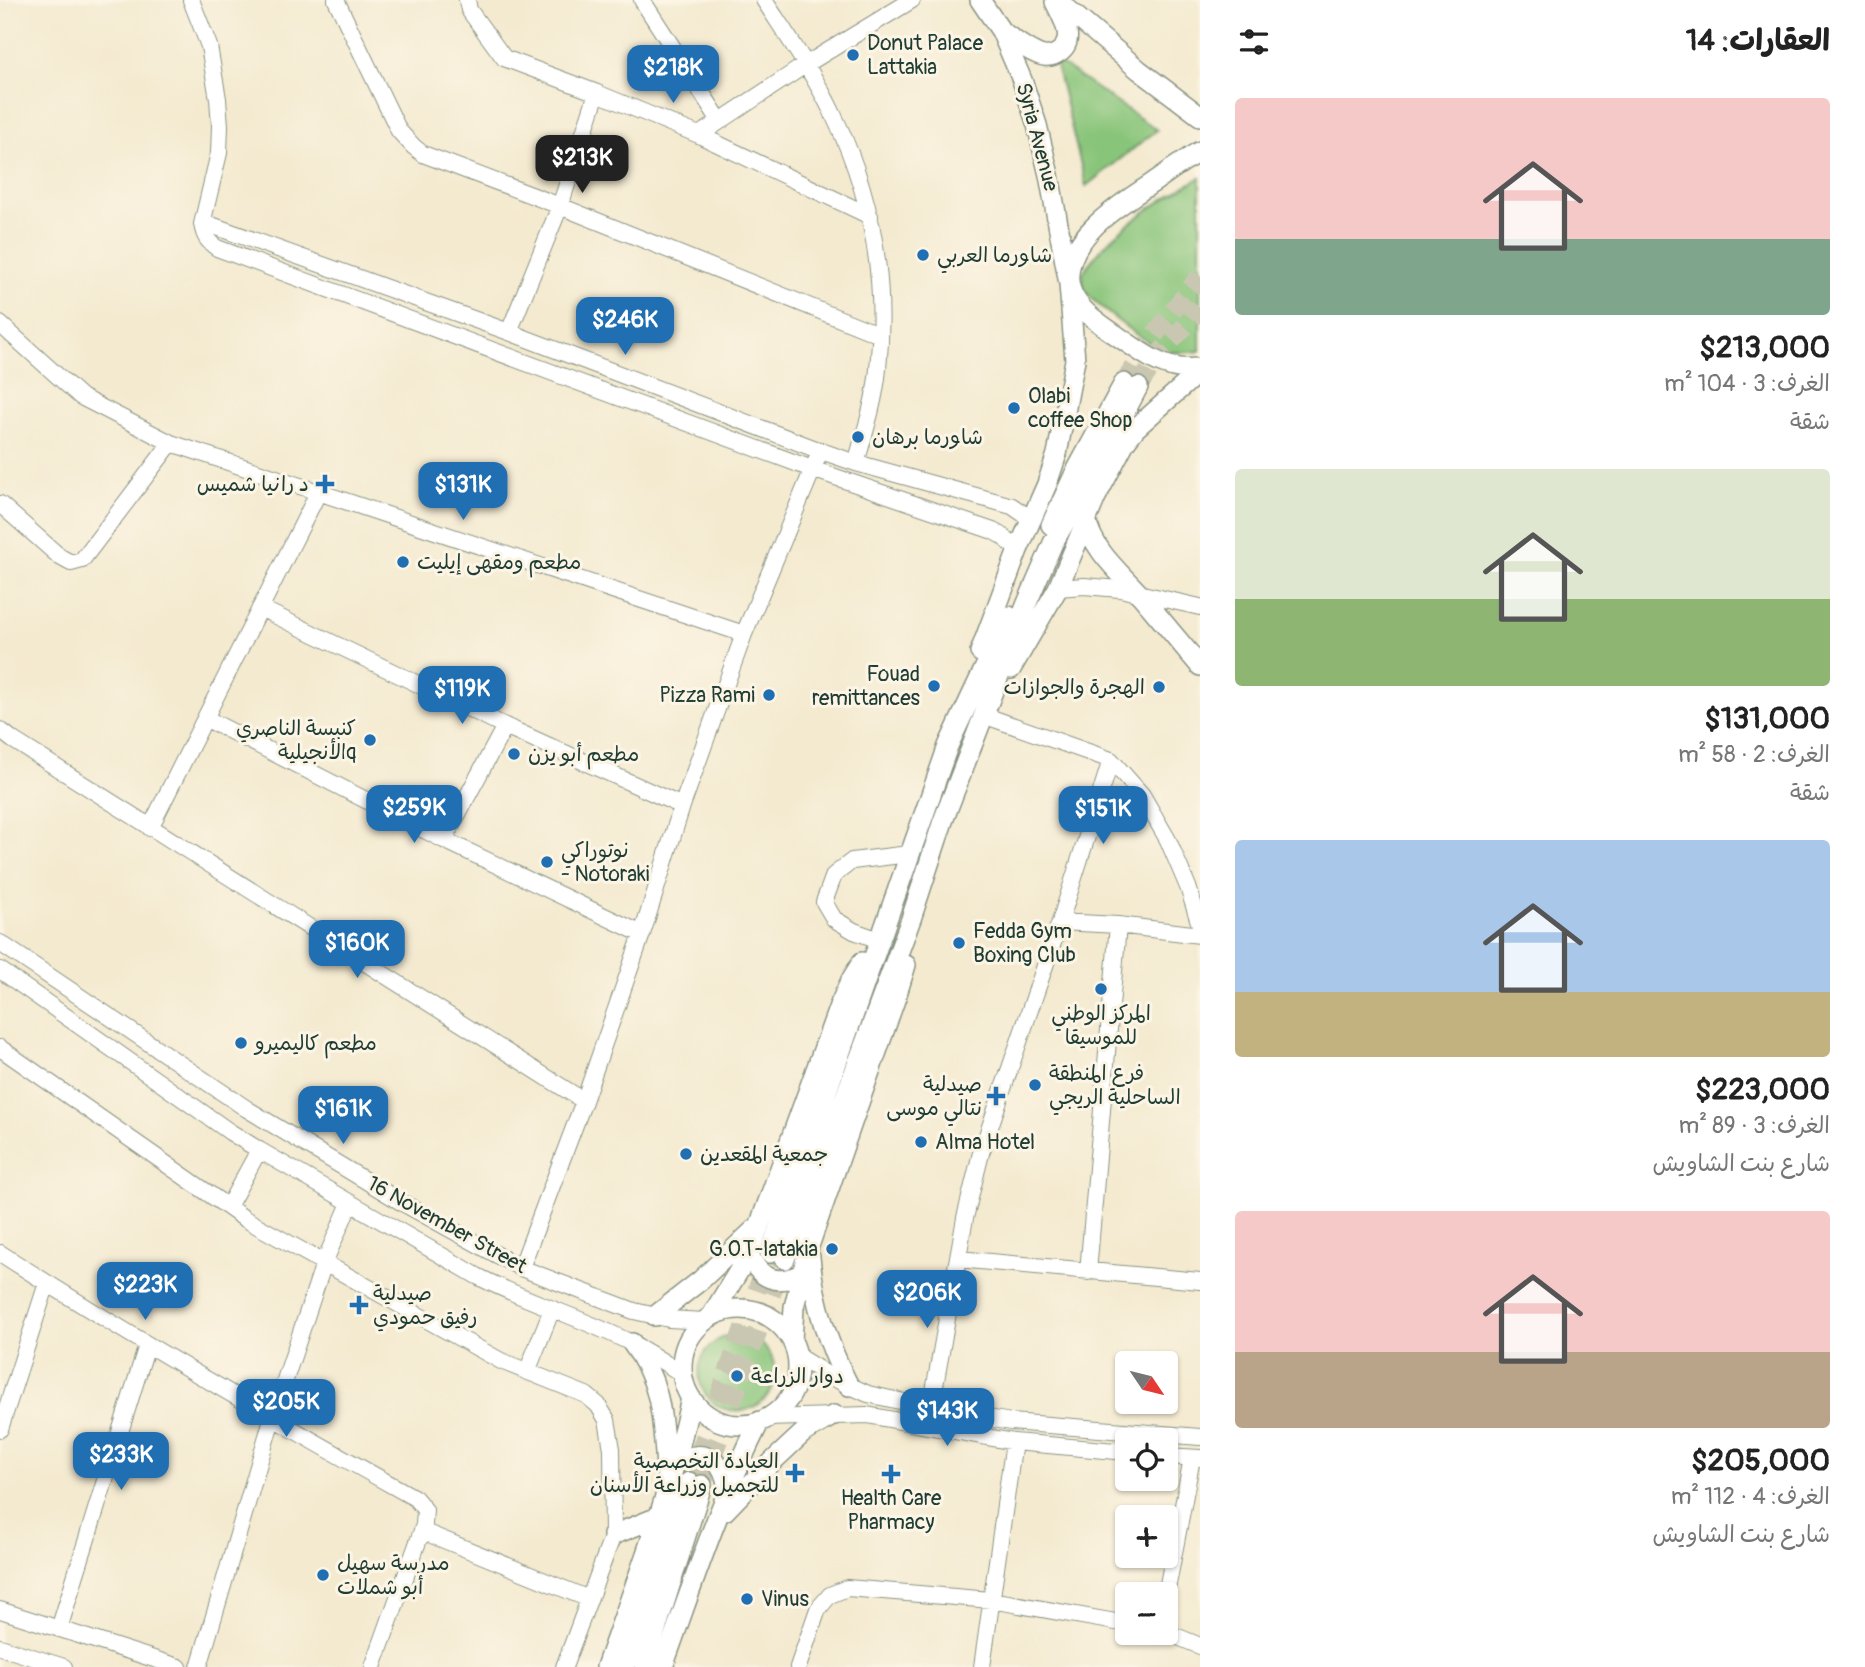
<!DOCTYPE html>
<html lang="ar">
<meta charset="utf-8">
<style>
body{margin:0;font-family:Pangolin,"Playpen Sans Arabic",sans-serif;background:#f2f2f2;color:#222;direction:rtl;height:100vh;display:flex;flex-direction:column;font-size:26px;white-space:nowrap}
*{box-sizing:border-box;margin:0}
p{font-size:23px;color:#767676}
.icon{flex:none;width:38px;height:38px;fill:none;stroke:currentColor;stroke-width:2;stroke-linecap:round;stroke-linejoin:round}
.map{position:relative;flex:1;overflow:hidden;direction:ltr}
.sheet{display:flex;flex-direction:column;background:#fff;width:665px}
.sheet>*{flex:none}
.needle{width:46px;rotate:125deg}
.controls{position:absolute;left:1115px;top:1351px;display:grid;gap:14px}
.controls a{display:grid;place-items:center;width:63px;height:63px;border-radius:7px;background:#fff;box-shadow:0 2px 5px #0004;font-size:35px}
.price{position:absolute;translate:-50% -60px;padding:0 16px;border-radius:14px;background:#1f6fb2;color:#fff;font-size:23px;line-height:46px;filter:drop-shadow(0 2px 4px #0008)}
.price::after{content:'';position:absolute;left:50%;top:42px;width:21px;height:16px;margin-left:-10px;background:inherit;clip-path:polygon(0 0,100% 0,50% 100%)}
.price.on{background:#222;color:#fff}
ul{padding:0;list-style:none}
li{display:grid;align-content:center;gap:14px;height:371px;padding:0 35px}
li span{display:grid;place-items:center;height:217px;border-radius:7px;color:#555}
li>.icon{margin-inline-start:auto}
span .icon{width:126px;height:126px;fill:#fffc;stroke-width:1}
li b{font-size:30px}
h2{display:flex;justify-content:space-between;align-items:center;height:84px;padding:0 35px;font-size:30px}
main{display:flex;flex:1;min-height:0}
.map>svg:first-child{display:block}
.green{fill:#88c479;stroke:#548056;stroke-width:2}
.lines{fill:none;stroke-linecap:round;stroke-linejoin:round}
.major-tunnel{stroke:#c9c7b1;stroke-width:19;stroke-dasharray:19 10;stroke-linecap:butt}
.minor-casing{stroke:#8a9482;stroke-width:18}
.major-casing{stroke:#8a9482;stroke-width:22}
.minor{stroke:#fff;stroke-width:16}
.major{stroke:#fff;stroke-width:19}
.poi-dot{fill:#1f6fb2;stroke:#fcf5e5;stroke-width:2.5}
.labels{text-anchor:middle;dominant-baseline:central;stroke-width:6;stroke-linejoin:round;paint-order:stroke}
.poi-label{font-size:21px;fill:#1f3d34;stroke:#fcf5e5;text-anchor:start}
.street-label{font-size:21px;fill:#1f3d34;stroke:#fcf5e5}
</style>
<main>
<section class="sheet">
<h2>العقارات: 14<svg class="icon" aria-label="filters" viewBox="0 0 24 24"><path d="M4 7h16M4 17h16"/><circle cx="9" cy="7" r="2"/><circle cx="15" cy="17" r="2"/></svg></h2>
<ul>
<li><span style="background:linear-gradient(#f6c9c9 65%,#7fa58c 0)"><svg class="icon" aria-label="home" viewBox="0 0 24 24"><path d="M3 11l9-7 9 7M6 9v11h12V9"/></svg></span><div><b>$213,000</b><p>الغرف: 3 · 104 m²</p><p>شقة</p></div></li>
<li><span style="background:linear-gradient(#dfe7d0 60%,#8fb573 0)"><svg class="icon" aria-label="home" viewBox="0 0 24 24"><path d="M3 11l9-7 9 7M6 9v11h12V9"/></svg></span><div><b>$131,000</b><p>الغرف: 2 · 58 m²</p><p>شقة</p></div></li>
<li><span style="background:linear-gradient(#a9c7e8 70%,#c2b280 0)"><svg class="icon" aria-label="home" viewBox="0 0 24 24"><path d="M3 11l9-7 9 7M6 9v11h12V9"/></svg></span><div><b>$223,000</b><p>الغرف: 3 · 89 m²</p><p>شارع بنت الشاويش</p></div></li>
<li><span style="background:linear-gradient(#f6c9c9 65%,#b9a48a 0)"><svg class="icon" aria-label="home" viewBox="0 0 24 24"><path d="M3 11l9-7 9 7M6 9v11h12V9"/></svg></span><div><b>$205,000</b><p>الغرف: 4 · 112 m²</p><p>شارع بنت الشاويش</p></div></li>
</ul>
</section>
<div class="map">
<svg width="1200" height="1667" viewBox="0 0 1200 1667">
<rect width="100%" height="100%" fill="#fcf5e5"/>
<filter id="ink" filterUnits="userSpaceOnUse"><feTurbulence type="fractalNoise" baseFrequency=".0143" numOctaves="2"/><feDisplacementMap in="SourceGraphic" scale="14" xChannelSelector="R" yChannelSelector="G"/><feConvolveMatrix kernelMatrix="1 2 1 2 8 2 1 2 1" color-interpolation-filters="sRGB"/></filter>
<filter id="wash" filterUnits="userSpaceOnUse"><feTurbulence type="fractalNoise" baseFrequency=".00686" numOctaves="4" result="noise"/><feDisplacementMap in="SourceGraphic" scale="28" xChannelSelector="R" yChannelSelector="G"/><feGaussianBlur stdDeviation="1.57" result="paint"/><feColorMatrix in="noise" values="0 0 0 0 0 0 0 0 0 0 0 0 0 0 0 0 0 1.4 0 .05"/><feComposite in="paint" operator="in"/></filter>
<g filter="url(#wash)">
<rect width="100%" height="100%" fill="#f4ead0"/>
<path class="green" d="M 1055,60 L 1157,130 L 1086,186 Z
M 1200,178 L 1200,351 C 1187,353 1175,354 1162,350 C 1148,345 1092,303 1085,290 C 1083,286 1083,278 1082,274 C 1106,234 1160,200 1200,178 Z
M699 1373a38 38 0 1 1 76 0a38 38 0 1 1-76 0Z"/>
</g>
<g filter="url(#ink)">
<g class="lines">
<path class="major-tunnel" d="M 1124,383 L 1145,347 L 1200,276
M 1138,387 L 1161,352 L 1187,324 L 1200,307
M 689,1482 L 770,1253
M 702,1485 L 782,1265"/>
<defs>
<path id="minor" d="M 191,0 L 209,46 L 218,99 L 220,126 L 219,153 L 202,224 C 204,236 207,241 217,248 L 812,469 L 993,531 L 1002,536 L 1018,550
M 336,0 L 399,131 L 414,147 L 423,154 L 560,206 L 880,335
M 467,0 L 469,10 L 504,58 L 597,93 L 699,135 L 870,216
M 642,0 L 720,121
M 764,0 C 788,37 814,74 833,114 C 872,194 887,281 878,369 C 875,401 865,432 856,463
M 699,135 L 805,65 L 912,0
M 203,222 L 509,332 L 821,451 L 856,463 L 1012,506 L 1031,519
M 0,324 L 81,397 L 171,443 L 744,634
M 509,332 L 560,206 L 597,93
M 0,504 L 60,557 L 71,563 L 82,560 L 171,443
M 1058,588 L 1084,586 L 1120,589 L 1200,607
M 260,608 L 505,726 L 682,806
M 983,715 L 1111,760 L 1142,795 L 1168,840 L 1188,887 L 1200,925
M 205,718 L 444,840 L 642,934
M 0,730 L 13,740 L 584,1101
M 150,828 L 318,493
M 444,840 L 505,726
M 1060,922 L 1118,925 L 1200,935
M 879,940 L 854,931 L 834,919 L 824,902 L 834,875 L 852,861 L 909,854
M 0,943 L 247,1109 L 401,1202 L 521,1268 L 634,1311 L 669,1319 L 704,1321
M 0,970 L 230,1132 L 259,1150 L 477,1276 C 527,1302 581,1317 631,1343 C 649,1352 665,1363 682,1374
M 0,1048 L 245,1219 L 501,1361 L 586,1395 L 598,1405 L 607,1420 L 612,1449 L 613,1535 L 564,1667
M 228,1207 L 259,1150
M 0,1253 C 135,1340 274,1420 415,1498 L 425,1510 L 424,1525 L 373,1667
M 958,1259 L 1200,1281
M 521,1268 L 584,1101 L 642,934 L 682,806 L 744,634 L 817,459
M 1088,1272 L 1118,925
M 797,1356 L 831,1377 L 868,1394 L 931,1408 L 1011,1422 L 1200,1437
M 527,1372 L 552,1309
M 931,1408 L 965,1218 L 981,1153 L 1060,922 L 1111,760
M 767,1418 L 867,1415 L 1014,1442 L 1127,1452
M 0,1429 L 47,1283
M 1166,1456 L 1200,1458
M 422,1531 L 589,1599
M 1166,1595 L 1192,1458
M 0,1610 L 179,1667
M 59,1629 L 147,1345
M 1166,1632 L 1200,1646
M 0,1647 L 64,1667
M 199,1667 L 272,1419 L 324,1263 L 350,1203
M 798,1667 L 818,1609 L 830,1595 L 847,1588 L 991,1600 L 1127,1624
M 982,1667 L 1014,1442"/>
<path id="major" d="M 1057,0 L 1139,70 L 1200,116
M 1001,31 C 1012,38 1031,54 1044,56 C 1049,57 1055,55 1059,52 C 1077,40 1062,17 1055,2
M 1200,151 C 1183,161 1167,173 1151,184 C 1120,205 1065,237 1069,282 C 1072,306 1095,320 1113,333 C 1133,346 1155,365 1179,368 C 1186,369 1193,368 1200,368
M 1086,518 C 1092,551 1122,574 1143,598 C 1162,621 1181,643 1200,666
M 1051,525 L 1075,473 L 1124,383
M 980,652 L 1018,550 L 1047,484 L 1057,454 L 1075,360 L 1069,284 L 1049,175 L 1037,125 L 1022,80 L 1001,31 L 980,0
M 1011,669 L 1058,588 L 1096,497 L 1125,442 L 1136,428 L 1200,371
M 770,1253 L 948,746 L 1009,616
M 749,1254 C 759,1279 777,1286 801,1274
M 810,1257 C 814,1303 828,1345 849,1386
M 785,1259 L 911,919 L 943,821 L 1027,603 L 1053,543 L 1091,477 L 1138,387
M682 1367a58 58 0 1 1 116 0a58 58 0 1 1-116 0Z
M 712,1315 L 749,1254 L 839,1006 L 851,980 L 862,962
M 655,1316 L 701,1280 L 755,1229
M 792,1341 L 794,1307 L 809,1246 L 897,994 L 906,965
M 632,1343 C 665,1386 662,1427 667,1478
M 675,1464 C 702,1446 725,1459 728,1490
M 725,1511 L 772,1462 L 803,1433 L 834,1415
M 613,1535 L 658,1517
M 606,1667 C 637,1578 672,1490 691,1398
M 624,1667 L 689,1482
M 644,1667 L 702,1485
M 663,1667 C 693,1584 720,1500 760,1421"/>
</defs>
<use href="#minor" class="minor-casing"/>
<use href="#major" class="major-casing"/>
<use href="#minor" class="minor"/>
<use href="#major" class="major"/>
</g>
</g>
<g class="poi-dot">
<circle cx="853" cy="55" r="7"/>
<circle cx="923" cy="255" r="7"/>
<circle cx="1014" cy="408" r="7"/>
<circle cx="858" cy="437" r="7"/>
<path d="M321.5 473.5h7v7h7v7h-7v7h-7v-7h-7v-7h7z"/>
<circle cx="403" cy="562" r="7"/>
<circle cx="934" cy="686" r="7"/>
<circle cx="1159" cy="687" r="7"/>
<circle cx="769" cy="695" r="7"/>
<circle cx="370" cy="740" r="7"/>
<circle cx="514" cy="754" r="7"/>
<circle cx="547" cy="862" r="7"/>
<circle cx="959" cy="943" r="7"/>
<circle cx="1101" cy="989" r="7"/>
<circle cx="241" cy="1043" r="7"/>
<circle cx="1035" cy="1085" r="7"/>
<path d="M992.5 1085.5h7v7h7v7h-7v7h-7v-7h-7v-7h7z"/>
<circle cx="921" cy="1142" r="7"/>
<circle cx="686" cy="1154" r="7"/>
<circle cx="832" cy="1249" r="7"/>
<path d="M355.5 1294.5h7v7h7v7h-7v7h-7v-7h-7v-7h7z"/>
<circle cx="737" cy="1376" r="7"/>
<path d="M791.5 1462.5h7v7h7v7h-7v7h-7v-7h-7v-7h7z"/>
<path d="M887.5 1463.5h7v7h7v7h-7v7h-7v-7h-7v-7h7z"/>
<circle cx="323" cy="1575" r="7"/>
<circle cx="747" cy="1599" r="7"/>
</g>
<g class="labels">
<g class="poi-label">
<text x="867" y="43">Donut Palace<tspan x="867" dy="24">Lattakia</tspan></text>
<text x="937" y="255">شاورما العربي</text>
<text x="1028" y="396">Olabi<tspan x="1028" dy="24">coffee Shop</tspan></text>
<text x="872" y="437">شاورما برهان</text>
<text x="309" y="484" text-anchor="end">د رانيا شميس</text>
<text x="417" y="562">مطعم ومقهى إيليت</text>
<text x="920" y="674" text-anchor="end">Fouad<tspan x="920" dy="24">remittances</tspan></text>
<text x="1145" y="687" text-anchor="end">الهجرة والجوازات</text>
<text x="755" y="695" text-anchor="end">Pizza Rami</text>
<text x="356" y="728" text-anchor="end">كنيسة الناصري<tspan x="356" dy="24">الأنجيليةq</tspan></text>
<text x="528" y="754">مطعم أبو يزن</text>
<text x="561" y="850">نوتوراكي<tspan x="561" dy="24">- Notoraki</tspan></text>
<text x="973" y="931">Fedda Gym<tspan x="973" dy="24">Boxing Club</tspan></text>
<text x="1101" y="1013" text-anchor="middle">المركز الوطني<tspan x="1101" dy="24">للموسيقا</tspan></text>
<text x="255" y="1043">مطعم كاليميرو</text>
<text x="1049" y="1073">فرع المنطقة<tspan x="1049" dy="24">الساحلية الريجي</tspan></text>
<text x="982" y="1084" text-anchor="end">صيدلية<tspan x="982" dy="24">نتالي موسى</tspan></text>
<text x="935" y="1142">Alma Hotel</text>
<text x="700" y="1154">جمعية المقعدين</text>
<text x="818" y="1249" text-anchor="end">G.O.T-latakia</text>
<text x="373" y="1293">صيدلية<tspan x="373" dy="24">رفيق حمودي</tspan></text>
<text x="751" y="1376">دوار الزراعة</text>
<text x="779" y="1461" text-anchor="end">العيادة التخصصية<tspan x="779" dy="24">للتجميل وزراعة الأسنان</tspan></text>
<text x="891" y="1498" text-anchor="middle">Health Care<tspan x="891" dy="24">Pharmacy</tspan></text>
<text x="337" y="1563">مدرسة سهيل<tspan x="337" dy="24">أبو شملات</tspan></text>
<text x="761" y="1599">Vinus</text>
</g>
<g class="street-label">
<text transform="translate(1037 137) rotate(75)">Syria Avenue</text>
<text transform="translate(447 1225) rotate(29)">16 November Street</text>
</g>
</g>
</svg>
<div class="controls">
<a><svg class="needle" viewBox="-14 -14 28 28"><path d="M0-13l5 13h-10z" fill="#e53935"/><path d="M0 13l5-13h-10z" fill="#767676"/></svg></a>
<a><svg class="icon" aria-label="locate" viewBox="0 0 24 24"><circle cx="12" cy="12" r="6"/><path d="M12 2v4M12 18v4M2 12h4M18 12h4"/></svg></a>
<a>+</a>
<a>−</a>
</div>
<b class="price" style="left:673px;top:105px">$218K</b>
<b class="price on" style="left:582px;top:195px">$213K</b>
<b class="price" style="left:625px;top:357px">$246K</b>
<b class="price" style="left:463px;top:522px">$131K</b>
<b class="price" style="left:462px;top:726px">$119K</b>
<b class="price" style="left:414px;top:845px">$259K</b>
<b class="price" style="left:1103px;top:846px">$151K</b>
<b class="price" style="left:357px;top:980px">$160K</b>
<b class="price" style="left:343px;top:1146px">$161K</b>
<b class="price" style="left:145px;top:1322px">$223K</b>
<b class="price" style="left:927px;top:1330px">$206K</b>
<b class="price" style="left:286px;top:1439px">$205K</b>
<b class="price" style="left:947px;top:1448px">$143K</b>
<b class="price" style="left:121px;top:1492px">$233K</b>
</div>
</main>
